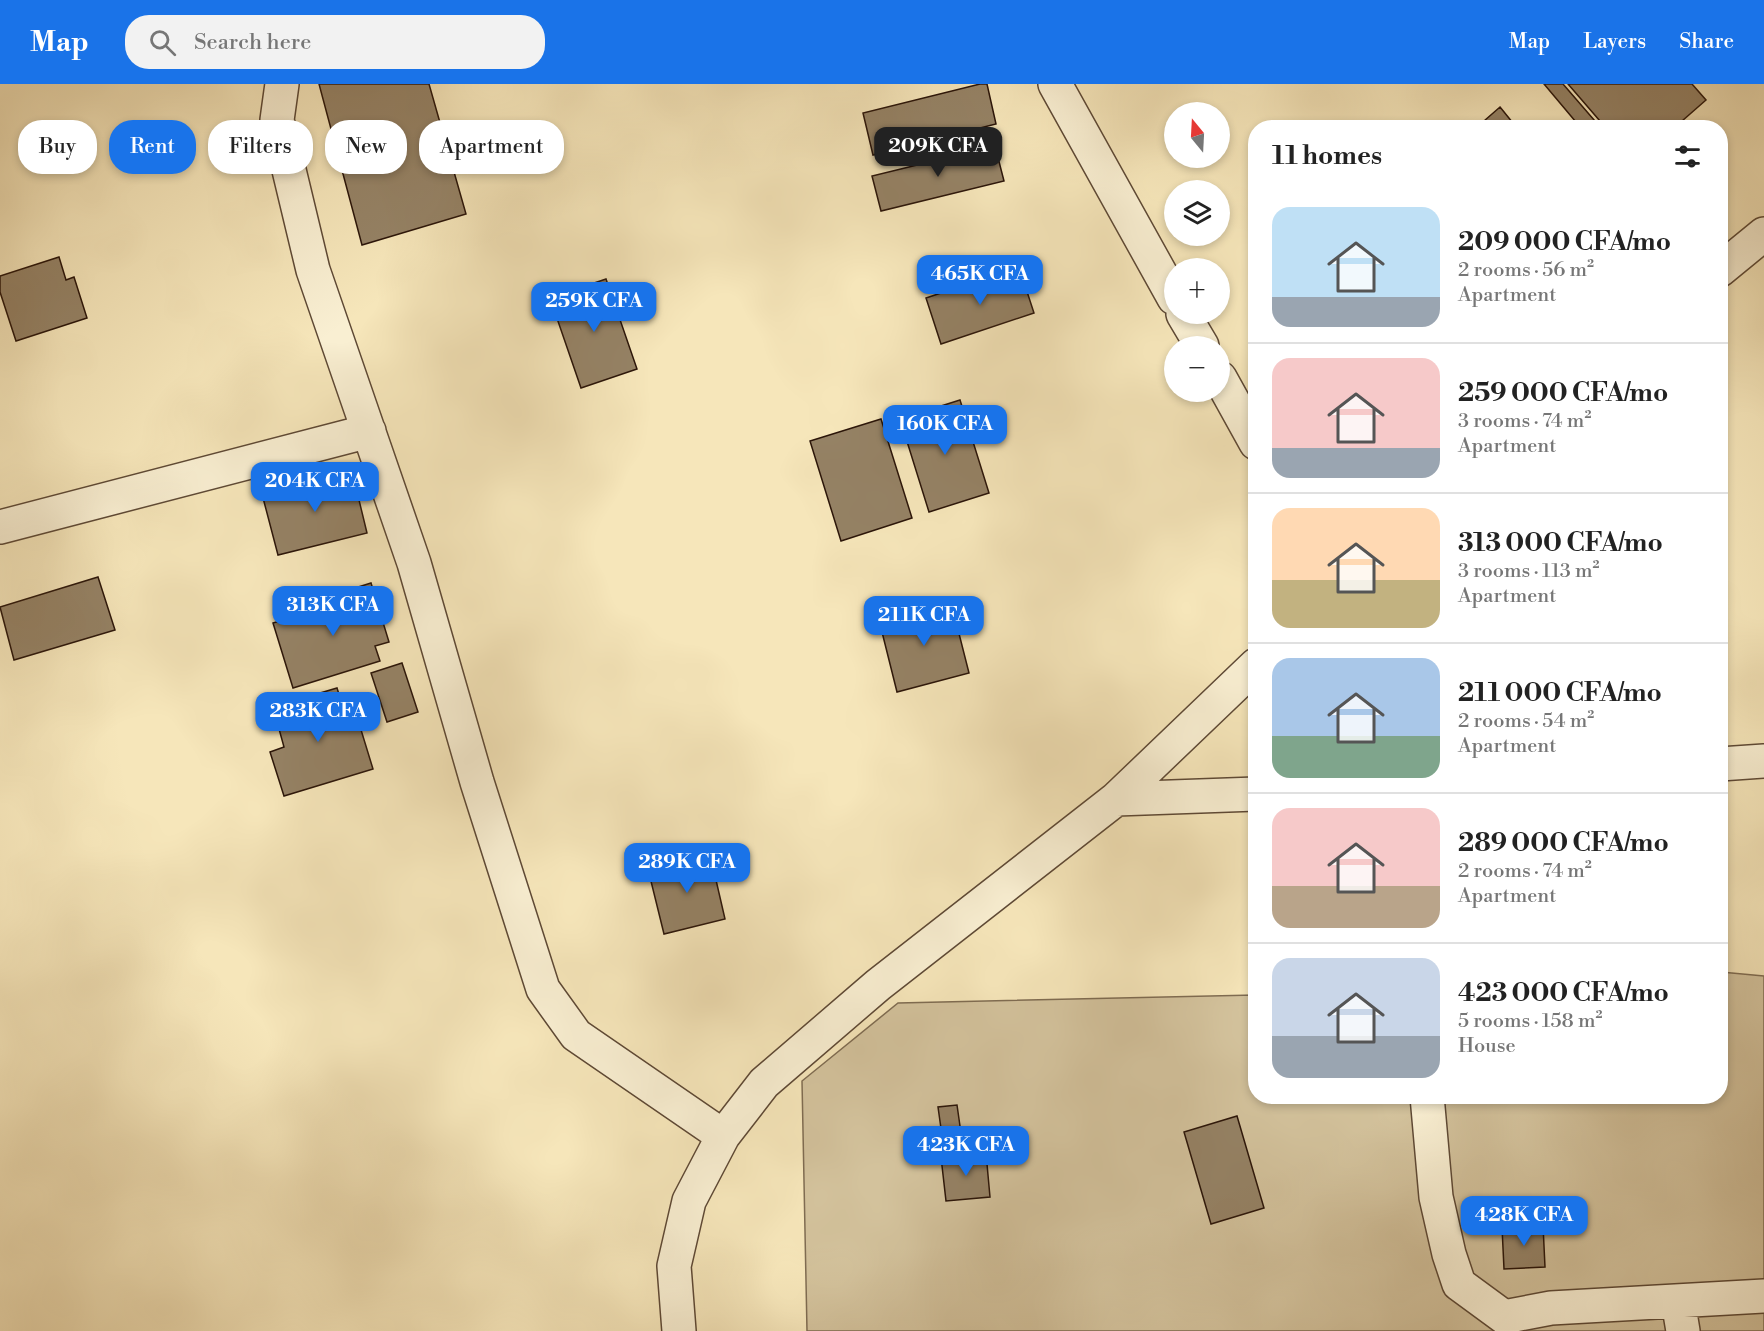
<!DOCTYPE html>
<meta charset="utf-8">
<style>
body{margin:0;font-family:"Libre Bodoni",serif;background:#f2f2f2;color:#222;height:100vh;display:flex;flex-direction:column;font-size:22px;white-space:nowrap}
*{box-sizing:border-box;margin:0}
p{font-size:20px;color:#767676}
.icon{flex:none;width:33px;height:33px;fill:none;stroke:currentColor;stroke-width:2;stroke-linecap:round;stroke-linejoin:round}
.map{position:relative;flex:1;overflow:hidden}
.sheet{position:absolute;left:1248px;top:36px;width:480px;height:984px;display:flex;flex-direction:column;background:#fff;border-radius:24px;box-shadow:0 3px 9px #0003}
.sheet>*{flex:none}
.guide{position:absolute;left:18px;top:36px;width:570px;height:54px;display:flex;gap:12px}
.needle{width:39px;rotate:342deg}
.buttons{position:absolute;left:1164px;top:18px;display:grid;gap:12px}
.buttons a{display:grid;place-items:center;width:66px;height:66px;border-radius:50%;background:#fff;box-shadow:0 3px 9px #0003;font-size:30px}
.price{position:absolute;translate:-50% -51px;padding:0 14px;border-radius:12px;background:#1a73e8;color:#fff;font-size:20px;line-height:39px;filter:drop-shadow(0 2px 3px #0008)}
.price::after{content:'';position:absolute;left:50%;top:36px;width:18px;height:14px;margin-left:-9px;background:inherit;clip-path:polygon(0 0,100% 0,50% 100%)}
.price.selected{background:#222;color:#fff}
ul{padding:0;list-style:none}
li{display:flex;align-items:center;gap:18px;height:150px;padding:0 24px}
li+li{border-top:2px solid #e0e0e0}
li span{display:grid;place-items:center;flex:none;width:168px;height:120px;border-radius:18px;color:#555}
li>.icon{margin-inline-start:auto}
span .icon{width:72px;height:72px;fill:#fffc;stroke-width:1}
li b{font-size:26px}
h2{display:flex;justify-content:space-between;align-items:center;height:72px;padding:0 24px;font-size:26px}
.tag{padding:0 21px;border-radius:24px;background:#fff;box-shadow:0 3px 9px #0003;font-size:21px;line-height:54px}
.tag.selected{background:#1a73e8;color:#fff}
header{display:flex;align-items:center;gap:36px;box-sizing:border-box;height:84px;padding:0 30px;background:#1a73e8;color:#fff}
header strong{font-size:28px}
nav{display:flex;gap:33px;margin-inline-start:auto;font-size:21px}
.search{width:420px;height:54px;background:#f2f2f2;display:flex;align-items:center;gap:15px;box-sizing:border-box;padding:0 21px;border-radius:24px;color:#767676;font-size:22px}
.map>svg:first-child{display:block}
.green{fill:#d3c29c;stroke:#7f6c52;stroke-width:1.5}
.building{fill:#958265;stroke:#2b1509;stroke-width:1.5}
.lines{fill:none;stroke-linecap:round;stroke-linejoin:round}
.minor-casing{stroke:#5e4935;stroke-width:36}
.minor{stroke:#f9efd2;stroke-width:33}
</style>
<header>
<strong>Map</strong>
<div class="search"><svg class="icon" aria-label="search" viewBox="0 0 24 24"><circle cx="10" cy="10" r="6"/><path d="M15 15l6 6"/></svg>Search here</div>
<nav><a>Map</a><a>Layers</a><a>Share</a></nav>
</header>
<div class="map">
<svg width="1764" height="1247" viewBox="0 0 1764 1247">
<rect width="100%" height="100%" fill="#f6e6ba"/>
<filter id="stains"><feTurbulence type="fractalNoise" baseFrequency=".00333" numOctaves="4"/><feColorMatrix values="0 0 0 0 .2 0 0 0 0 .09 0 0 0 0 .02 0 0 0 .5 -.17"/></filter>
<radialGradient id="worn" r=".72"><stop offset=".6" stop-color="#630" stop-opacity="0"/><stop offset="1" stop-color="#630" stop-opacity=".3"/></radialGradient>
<path class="green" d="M 1721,888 L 1764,892 L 1764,1247 L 807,1247 L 802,997 L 898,919 L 1255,911 L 1256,1012 L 1720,1012 Z"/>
<path class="building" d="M 319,0 L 429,0 L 466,130 L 362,161 Z
M 980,0 L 987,0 L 996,40 L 873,71 L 863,29 Z
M 1544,0 L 1563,0 L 1601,44 L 1581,44 Z
M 1568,0 L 1692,0 L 1706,16 L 1674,44 L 1606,44 Z
M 1500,23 L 1517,44 L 1476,44 Z
M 995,62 L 1004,97 L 881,127 L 872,92 Z
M 59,173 L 66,196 L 74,193 L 87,234 L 16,257 L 0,208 L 0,192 Z
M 1019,183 L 1034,229 L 941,260 L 926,214 Z
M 606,195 L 637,285 L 581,304 L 550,214 Z
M 960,316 L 989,409 L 929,428 L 900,335 Z
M 881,335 L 912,434 L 841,457 L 810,357 Z
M 352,387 L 367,449 L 278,471 L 262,410 Z
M 98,493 L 115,546 L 14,576 L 0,523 Z
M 371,499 L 389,558 L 375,562 L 380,577 L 293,604 L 273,539 L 320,525 L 317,516 Z
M 951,518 L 969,589 L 897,608 L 879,536 Z
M 402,579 L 418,628 L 387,638 L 371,589 Z
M 337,604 L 348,639 L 358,636 L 373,685 L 284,712 L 270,668 L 284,663 L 273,623 Z
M 710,770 L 725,835 L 664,850 L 648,785 Z
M 957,1021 L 963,1063 L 944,1066 L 938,1023 Z
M 1237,1032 L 1264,1124 L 1211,1140 L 1184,1048 Z
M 986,1069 L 990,1113 L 946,1117 L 941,1073 Z
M 1543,1141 L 1545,1183 L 1504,1185 L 1502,1143 Z"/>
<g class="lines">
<defs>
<path id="minor" d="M 282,0 L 277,36 L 313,186 L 414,479 L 477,698 L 543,905 L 576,951 L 723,1052
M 1055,0 L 1174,214
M 1720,186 L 1764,150
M 1183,230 L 1202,262
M 1220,294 L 1256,359
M 0,443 L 369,347
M 1720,680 L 1764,677
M 1116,715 L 1256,710
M 1427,1012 L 1436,1113 L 1449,1170 L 1459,1200 L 1504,1233 L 1551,1224 L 1764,1212
M 1678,1217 L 1683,1247
M 679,1247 L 674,1182 L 689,1117 L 723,1052 L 764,999 L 878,901 L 1116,715 L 1256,581"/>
</defs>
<use href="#minor" class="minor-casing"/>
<use href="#minor" class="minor"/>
</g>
<rect width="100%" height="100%" filter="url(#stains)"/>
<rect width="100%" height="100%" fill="url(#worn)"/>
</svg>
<div class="buttons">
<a><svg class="needle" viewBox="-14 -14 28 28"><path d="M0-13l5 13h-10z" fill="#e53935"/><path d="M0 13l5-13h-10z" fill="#767676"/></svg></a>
<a><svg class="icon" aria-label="layers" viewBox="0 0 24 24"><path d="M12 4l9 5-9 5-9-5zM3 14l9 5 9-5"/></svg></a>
<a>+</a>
<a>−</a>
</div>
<b class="price selected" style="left:938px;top:94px">209K CFA</b>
<b class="price" style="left:980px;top:222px">465K CFA</b>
<b class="price" style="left:594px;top:249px">259K CFA</b>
<b class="price" style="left:945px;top:372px">160K CFA</b>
<b class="price" style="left:315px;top:429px">204K CFA</b>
<b class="price" style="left:333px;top:553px">313K CFA</b>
<b class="price" style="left:924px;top:563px">211K CFA</b>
<b class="price" style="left:318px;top:659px">283K CFA</b>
<b class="price" style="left:687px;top:810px">289K CFA</b>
<b class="price" style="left:966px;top:1093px">423K CFA</b>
<b class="price" style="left:1524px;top:1163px">428K CFA</b>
<div class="guide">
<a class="tag">Buy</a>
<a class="tag selected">Rent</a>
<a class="tag">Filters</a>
<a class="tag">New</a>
<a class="tag">Apartment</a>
</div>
<section class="sheet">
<h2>11 homes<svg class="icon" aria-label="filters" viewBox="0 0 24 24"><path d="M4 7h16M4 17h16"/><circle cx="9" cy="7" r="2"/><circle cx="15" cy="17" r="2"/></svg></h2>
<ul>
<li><span style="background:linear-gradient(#bfe0f5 75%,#9aa5b1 0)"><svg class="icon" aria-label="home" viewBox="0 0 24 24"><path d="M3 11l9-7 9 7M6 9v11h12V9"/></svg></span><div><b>209 000 CFA/mo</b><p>2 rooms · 56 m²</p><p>Apartment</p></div></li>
<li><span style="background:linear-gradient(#f6c9c9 75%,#9aa5b1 0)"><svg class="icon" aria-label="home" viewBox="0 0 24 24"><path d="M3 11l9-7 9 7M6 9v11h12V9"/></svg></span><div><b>259 000 CFA/mo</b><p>3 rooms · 74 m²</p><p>Apartment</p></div></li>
<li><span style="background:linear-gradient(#ffd9b3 60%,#c2b280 0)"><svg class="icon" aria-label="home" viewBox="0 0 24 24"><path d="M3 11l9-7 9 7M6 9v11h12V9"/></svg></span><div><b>313 000 CFA/mo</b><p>3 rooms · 113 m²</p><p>Apartment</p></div></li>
<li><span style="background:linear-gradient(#a9c7e8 65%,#7fa58c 0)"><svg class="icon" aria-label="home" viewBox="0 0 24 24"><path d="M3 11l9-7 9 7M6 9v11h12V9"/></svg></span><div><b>211 000 CFA/mo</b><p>2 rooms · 54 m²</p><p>Apartment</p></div></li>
<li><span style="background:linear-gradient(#f6c9c9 65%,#b9a48a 0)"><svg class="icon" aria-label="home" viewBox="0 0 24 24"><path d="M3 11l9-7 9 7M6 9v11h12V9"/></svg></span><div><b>289 000 CFA/mo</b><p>2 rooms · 74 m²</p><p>Apartment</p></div></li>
<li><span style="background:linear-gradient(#c9d6e8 65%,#9aa5b1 0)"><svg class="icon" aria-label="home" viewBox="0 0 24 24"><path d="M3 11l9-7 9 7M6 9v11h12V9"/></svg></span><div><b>423 000 CFA/mo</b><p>5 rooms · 158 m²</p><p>House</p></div></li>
</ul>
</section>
</div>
